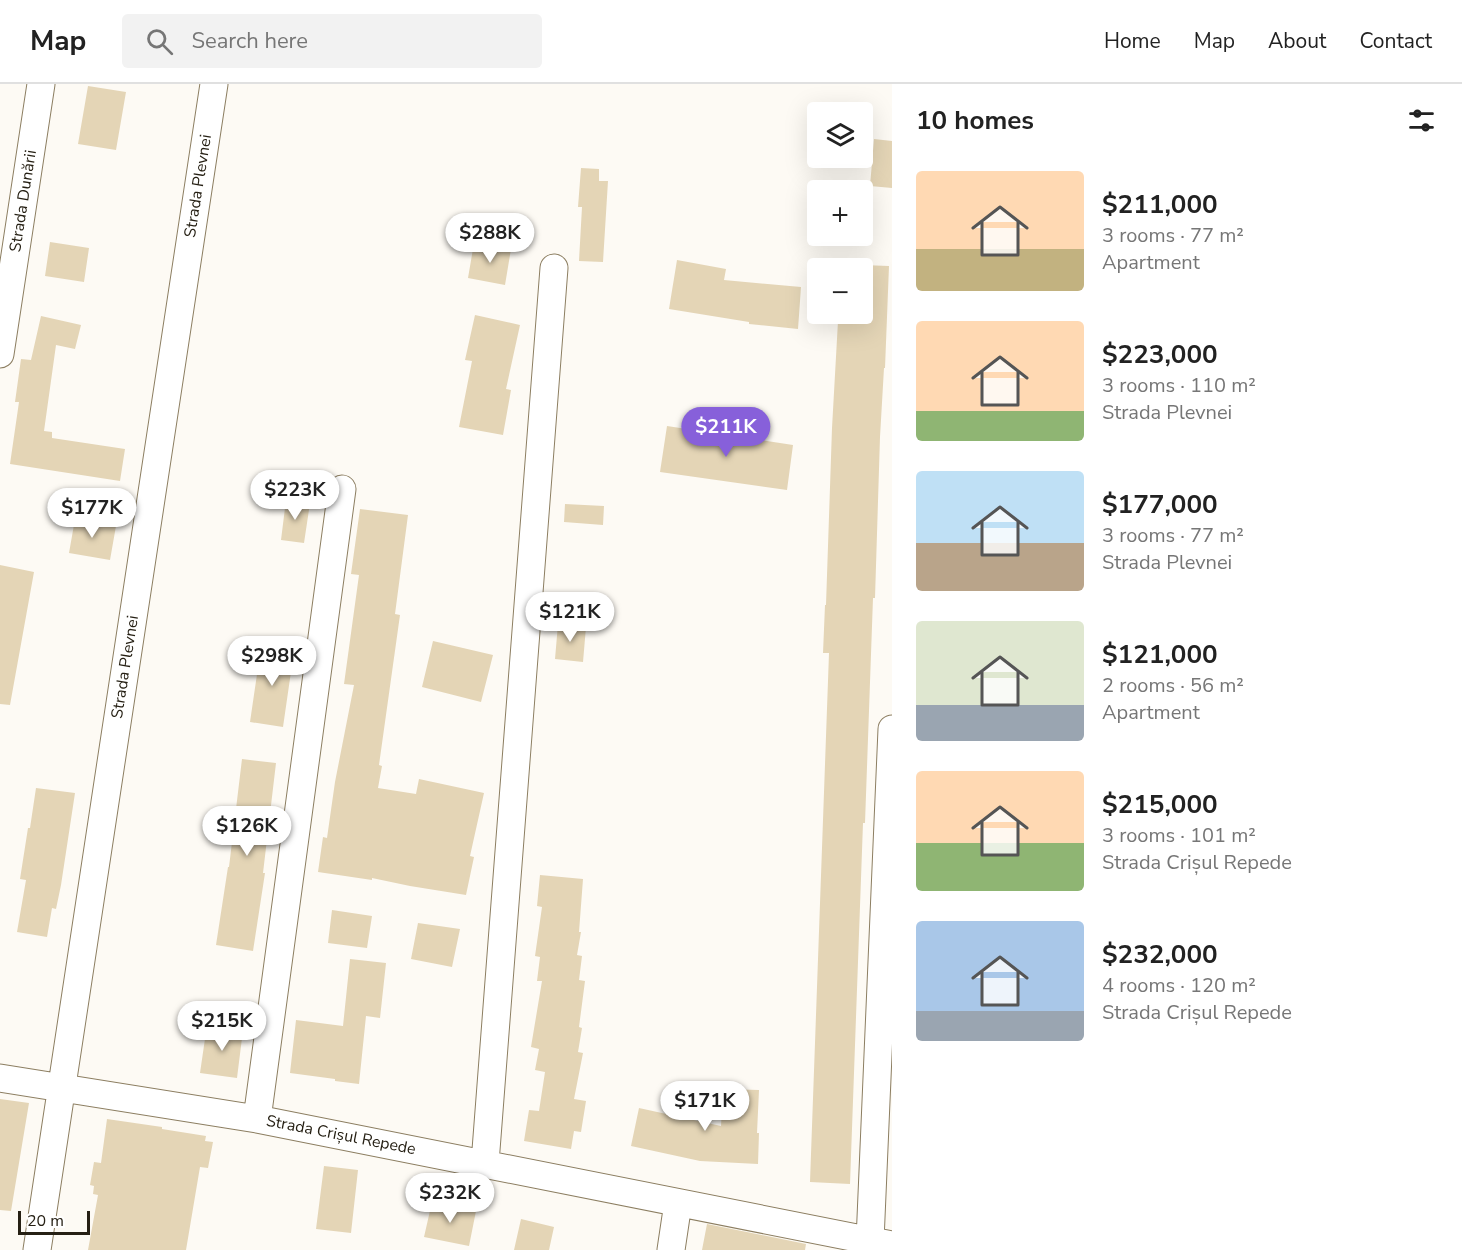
<!DOCTYPE html>
<meta charset="utf-8">
<style>
body{margin:0;font-family:"Nunito Sans",sans-serif;background:#f2f2f2;color:#222;height:100vh;display:flex;flex-direction:column;font-size:22px;white-space:nowrap}
*{box-sizing:border-box;margin:0}
p{font-size:20px;color:#767676}
.icon{flex:none;width:33px;height:33px;fill:none;stroke:currentColor;stroke-width:2;stroke-linecap:round;stroke-linejoin:round}
.map{position:relative;flex:1;overflow:hidden}
.panel{display:flex;flex-direction:column;background:#fff;width:570px}
.panel>*{flex:none}
.controls{position:absolute;left:807px;top:18px;display:grid;gap:12px}
.controls a{display:grid;place-items:center;width:66px;height:66px;border-radius:6px;background:#fff;box-shadow:0 6px 24px #0002;font-size:30px}
.scale{position:absolute;left:18px;bottom:15px;width:72px;box-sizing:border-box;padding-left:6px;border:3px solid #262014;border-top:0;font-size:16px;line-height:21px;white-space:nowrap;color:#262014;-webkit-text-stroke:4px #fff;paint-order:stroke}
.price{position:absolute;translate:-50% -51px;padding:0 14px;border-radius:21px;background:#fff;color:#222;font-size:20px;line-height:39px;filter:drop-shadow(0 2px 3px #0008)}
.price::after{content:'';position:absolute;left:50%;top:36px;width:18px;height:14px;margin-left:-9px;background:inherit;clip-path:polygon(0 0,100% 0,50% 100%)}
.price.selected{background:#8760da;color:#fff}
ul{padding:0;list-style:none}
li{display:flex;align-items:center;gap:18px;height:150px;padding:0 24px}
li span{display:grid;place-items:center;flex:none;width:168px;height:120px;border-radius:6px;color:#555}
li>.icon{margin-inline-start:auto}
span .icon{width:72px;height:72px;fill:#fffc;stroke-width:1}
li b{font-size:26px}
h2{display:flex;justify-content:space-between;align-items:center;height:72px;padding:0 24px;font-size:26px}
header{display:flex;align-items:center;gap:36px;box-sizing:border-box;height:84px;padding:0 30px;background:#fff;border-bottom:2px solid #e0e0e0}
header strong{font-size:28px}
nav{display:flex;gap:33px;margin-inline-start:auto;font-size:21px}
.search{width:420px;height:54px;background:#f2f2f2;display:flex;align-items:center;gap:15px;box-sizing:border-box;padding:0 21px;border-radius:6px;color:#767676;font-size:22px}
main{display:flex;flex:1;min-height:0}
.map>svg:first-child{display:block}
.building{fill:#e4d5b6}
.lines{fill:none;stroke-linecap:round;stroke-linejoin:round}
.minor-casing{stroke:#8c7e61;stroke-width:29}
.minor{stroke:#fff;stroke-width:27}
.labels{text-anchor:middle;dominant-baseline:central;stroke-width:5;stroke-linejoin:round;paint-order:stroke}
.street-label{font-size:16px;fill:#262014;stroke:#fff}
</style>
<header>
<strong>Map</strong>
<div class="search"><svg class="icon" aria-label="search" viewBox="0 0 24 24"><circle cx="10" cy="10" r="6"/><path d="M15 15l6 6"/></svg>Search here</div>
<nav><a>Home</a><a>Map</a><a>About</a><a>Contact</a></nav>
</header>
<main>
<div class="map">
<svg width="892" height="1166" viewBox="0 0 892 1166">
<rect width="100%" height="100%" fill="#fdfaf4"/>
<path class="building" d="M 88,2 L 126,8 L 116,66 L 78,60 Z
M 874,55 L 892,57 L 892,104 L 870,102 Z
M 581,84 L 599,85 L 599,97 L 608,97 L 603,178 L 579,177 L 582,123 L 578,123 Z
M 50,158 L 89,164 L 84,198 L 45,192 Z
M 474,159 L 511,165 L 505,201 L 468,194 Z
M 677,176 L 726,185 L 724,196 L 801,203 L 798,245 L 749,240 L 749,238 L 669,225 Z
M 862,181 L 889,182 L 885,284 L 884,284 L 880,353 L 875,514 L 873,514 L 865,739 L 863,739 L 850,1100 L 810,1098 L 829,569 L 823,569 L 825,521 L 826,521 L 832,344 L 838,237 L 862,238 Z
M 475,231 L 520,241 L 506,305 L 511,306 L 503,351 L 459,343 L 472,277 L 465,276 Z
M 41,232 L 81,241 L 75,265 L 56,261 L 44,347 L 52,348 L 52,354 L 125,365 L 120,397 L 10,380 L 19,318 L 15,318 L 21,275 L 31,276 Z
M 667,342 L 793,361 L 787,406 L 660,388 Z
M 286,416 L 310,419 L 304,459 L 281,456 Z
M 565,420 L 604,422 L 603,441 L 564,438 Z
M 360,425 L 408,431 L 395,530 L 400,531 L 379,681 L 382,682 L 378,704 L 416,710 L 419,695 L 484,709 L 470,772 L 474,773 L 466,811 L 410,802 L 372,794 L 372,796 L 318,788 L 323,753 L 327,754 L 335,698 L 354,601 L 344,600 L 359,491 L 351,490 Z
M 75,435 L 116,442 L 110,476 L 69,469 Z
M 0,481 L 34,488 L 10,621 L 0,620 Z
M 558,540 L 586,543 L 583,578 L 555,575 Z
M 433,557 L 493,571 L 481,618 L 422,603 Z
M 261,563 L 294,567 L 283,643 L 250,638 Z
M 242,675 L 276,679 L 263,789 L 265,789 L 253,867 L 216,861 L 228,783 L 229,783 Z
M 36,704 L 75,709 L 61,801 L 56,825 L 52,824 L 47,853 L 17,848 L 26,796 L 20,795 L 28,744 L 30,744 Z
M 540,791 L 583,795 L 579,848 L 581,848 L 577,871 L 582,872 L 579,896 L 585,897 L 579,943 L 582,944 L 578,968 L 583,969 L 574,1015 L 586,1017 L 581,1048 L 574,1047 L 571,1065 L 524,1057 L 529,1026 L 539,1027 L 545,988 L 535,986 L 539,965 L 531,963 L 542,897 L 537,897 L 540,873 L 535,872 L 542,823 L 537,822 Z
M 332,826 L 372,832 L 367,864 L 328,859 Z
M 418,839 L 460,845 L 452,883 L 411,875 Z
M 350,875 L 386,879 L 380,934 L 366,932 L 359,1000 L 335,997 L 335,995 L 290,989 L 296,936 L 343,942 Z
M 207,941 L 243,946 L 237,994 L 200,989 Z
M 723,1005 L 759,1006 L 757,1049 L 759,1049 L 758,1080 L 700,1077 L 631,1062 L 639,1024 L 721,1042 Z
M 0,1015 L 29,1019 L 11,1127 L 0,1126 Z
M 107,1035 L 162,1043 L 162,1045 L 206,1052 L 205,1057 L 213,1058 L 208,1084 L 200,1083 L 186,1166 L 88,1166 L 98,1111 L 93,1110 L 94,1102 L 90,1101 L 94,1078 L 101,1079 Z
M 324,1082 L 358,1086 L 351,1149 L 316,1145 Z
M 432,1118 L 476,1127 L 469,1162 L 424,1153 Z
M 521,1135 L 554,1143 L 549,1166 L 514,1166 Z
M 707,1140 L 806,1160 L 805,1166 L 702,1166 Z"/>
<g class="lines">
<defs>
<path id="minor" d="M 0,270 L 41,0
M 0,994 L 257,1035 L 892,1161
M 257,1035 L 342,405
M 485,1079 L 554,184
M 870,1157 L 892,645
M 37,1166 L 214,0
M 671,1166 L 678,1119"/>
</defs>
<use href="#minor" class="minor-casing"/>
<use href="#minor" class="minor"/>
</g>
<g class="labels">
<g class="street-label">
<text transform="translate(198 102) rotate(-81)">Strada Plevnei</text>
<text transform="translate(23 117) rotate(-81)">Strada Dunării</text>
<text transform="translate(125 583) rotate(-81)">Strada Plevnei</text>
<text transform="translate(341 1051) rotate(11)">Strada Crișul Repede</text>
</g>
</g>
</svg>
<div class="controls">
<a><svg class="icon" aria-label="layers" viewBox="0 0 24 24"><path d="M12 4l9 5-9 5-9-5zM3 14l9 5 9-5"/></svg></a>
<a>+</a>
<a>−</a>
</div>
<div class="scale">20 m</div>
<b class="price" style="left:490px;top:180px">$288K</b>
<b class="price selected" style="left:726px;top:374px">$211K</b>
<b class="price" style="left:295px;top:437px">$223K</b>
<b class="price" style="left:92px;top:455px">$177K</b>
<b class="price" style="left:570px;top:559px">$121K</b>
<b class="price" style="left:272px;top:603px">$298K</b>
<b class="price" style="left:247px;top:773px">$126K</b>
<b class="price" style="left:222px;top:968px">$215K</b>
<b class="price" style="left:705px;top:1048px">$171K</b>
<b class="price" style="left:450px;top:1140px">$232K</b>
</div>
<section class="panel">
<h2>10 homes<svg class="icon" aria-label="filters" viewBox="0 0 24 24"><path d="M4 7h16M4 17h16"/><circle cx="9" cy="7" r="2"/><circle cx="15" cy="17" r="2"/></svg></h2>
<ul>
<li><span style="background:linear-gradient(#ffd9b3 65%,#c2b280 0)"><svg class="icon" aria-label="home" viewBox="0 0 24 24"><path d="M3 11l9-7 9 7M6 9v11h12V9"/></svg></span><div><b>$211,000</b><p>3 rooms · 77 m²</p><p>Apartment</p></div></li>
<li><span style="background:linear-gradient(#ffd9b3 75%,#8fb573 0)"><svg class="icon" aria-label="home" viewBox="0 0 24 24"><path d="M3 11l9-7 9 7M6 9v11h12V9"/></svg></span><div><b>$223,000</b><p>3 rooms · 110 m²</p><p>Strada Plevnei</p></div></li>
<li><span style="background:linear-gradient(#bfe0f5 60%,#b9a48a 0)"><svg class="icon" aria-label="home" viewBox="0 0 24 24"><path d="M3 11l9-7 9 7M6 9v11h12V9"/></svg></span><div><b>$177,000</b><p>3 rooms · 77 m²</p><p>Strada Plevnei</p></div></li>
<li><span style="background:linear-gradient(#dfe7d0 70%,#9aa5b1 0)"><svg class="icon" aria-label="home" viewBox="0 0 24 24"><path d="M3 11l9-7 9 7M6 9v11h12V9"/></svg></span><div><b>$121,000</b><p>2 rooms · 56 m²</p><p>Apartment</p></div></li>
<li><span style="background:linear-gradient(#ffd9b3 60%,#8fb573 0)"><svg class="icon" aria-label="home" viewBox="0 0 24 24"><path d="M3 11l9-7 9 7M6 9v11h12V9"/></svg></span><div><b>$215,000</b><p>3 rooms · 101 m²</p><p>Strada Crișul Repede</p></div></li>
<li><span style="background:linear-gradient(#a9c7e8 75%,#9aa5b1 0)"><svg class="icon" aria-label="home" viewBox="0 0 24 24"><path d="M3 11l9-7 9 7M6 9v11h12V9"/></svg></span><div><b>$232,000</b><p>4 rooms · 120 m²</p><p>Strada Crișul Repede</p></div></li>
</ul>
</section>
</main>
